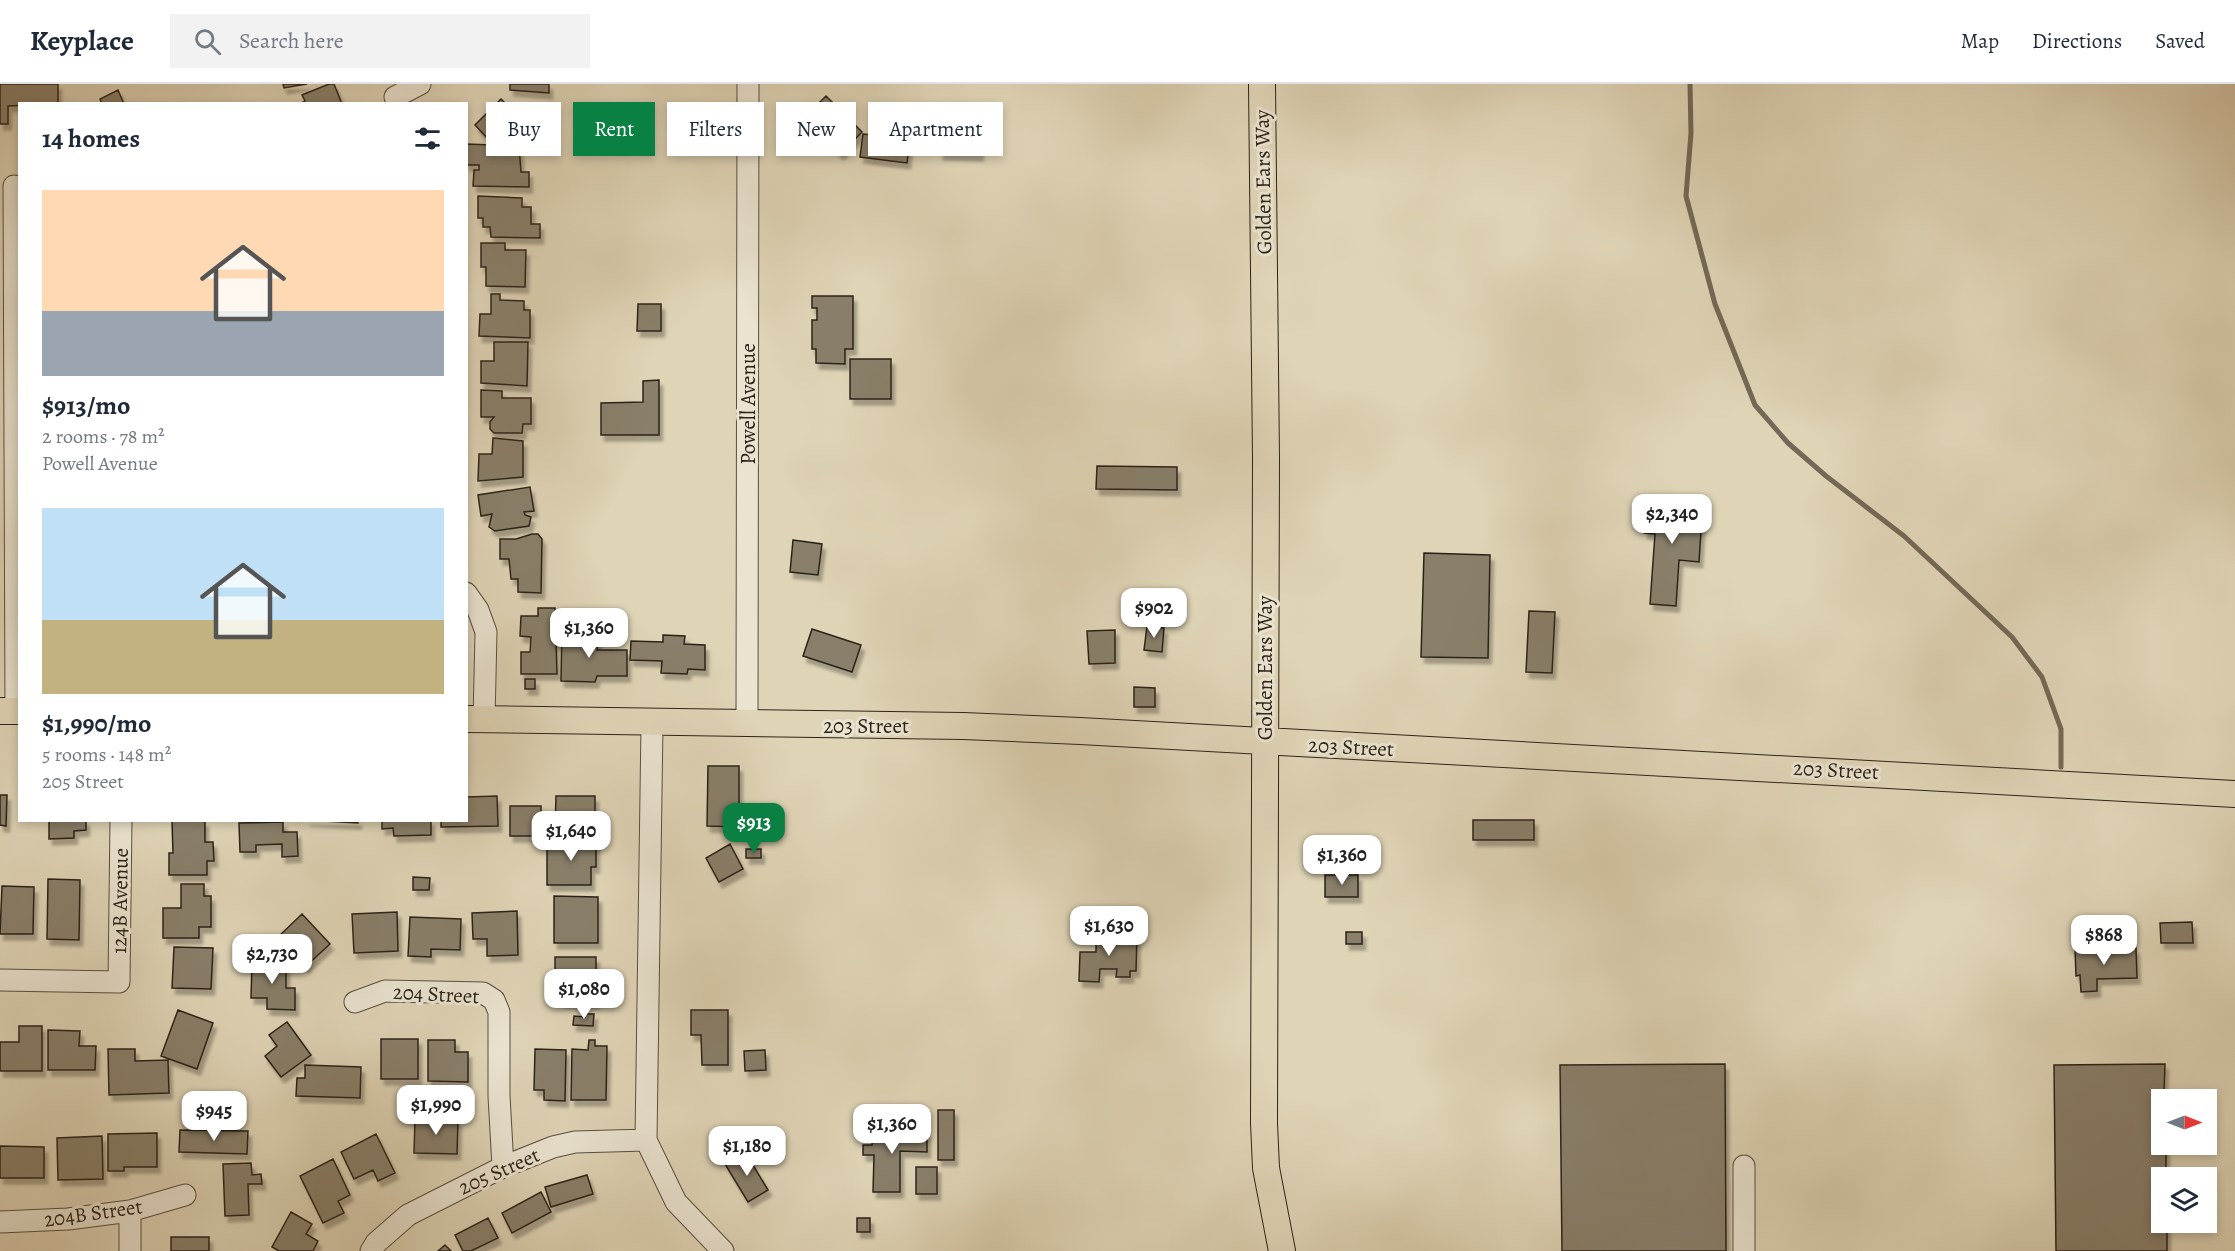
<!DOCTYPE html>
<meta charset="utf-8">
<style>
body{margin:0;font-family:Alegreya,serif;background:#f2f2f3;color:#1f2937;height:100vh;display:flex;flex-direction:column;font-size:22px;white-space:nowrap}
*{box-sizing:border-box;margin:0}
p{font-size:20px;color:#747a83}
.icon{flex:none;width:33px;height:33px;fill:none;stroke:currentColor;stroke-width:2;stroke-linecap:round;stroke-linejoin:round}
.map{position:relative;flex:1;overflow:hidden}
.details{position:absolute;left:18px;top:18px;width:450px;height:720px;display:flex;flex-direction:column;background:#fff;border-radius:0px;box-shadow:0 3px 9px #0003}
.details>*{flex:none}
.banner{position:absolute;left:486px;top:18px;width:570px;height:54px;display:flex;gap:12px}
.needle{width:39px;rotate:90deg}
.fabs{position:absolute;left:2151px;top:1005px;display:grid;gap:12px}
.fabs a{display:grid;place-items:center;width:66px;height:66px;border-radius:0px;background:#fff;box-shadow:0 3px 9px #0003;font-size:30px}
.price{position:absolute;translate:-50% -51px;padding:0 14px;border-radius:12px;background:#fff;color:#222;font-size:20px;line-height:39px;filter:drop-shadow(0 2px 3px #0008)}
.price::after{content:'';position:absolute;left:50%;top:36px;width:18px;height:14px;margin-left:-9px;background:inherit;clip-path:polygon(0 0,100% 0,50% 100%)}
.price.selected{background:#0b8043;color:#fff}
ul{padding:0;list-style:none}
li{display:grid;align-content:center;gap:12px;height:318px;padding:0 24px}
li span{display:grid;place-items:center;height:186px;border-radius:0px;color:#555}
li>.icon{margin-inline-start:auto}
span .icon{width:108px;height:108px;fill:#fffc;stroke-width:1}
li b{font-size:26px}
h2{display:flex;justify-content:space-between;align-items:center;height:72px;padding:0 24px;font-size:26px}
.pill{padding:0 21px;border-radius:0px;background:#fff;box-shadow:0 3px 9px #0003;font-size:21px;line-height:54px}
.pill.selected{background:#0b8043;color:#fff}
header{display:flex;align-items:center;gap:36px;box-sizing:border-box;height:84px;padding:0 30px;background:#fff;border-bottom:2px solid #e0e1e3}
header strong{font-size:28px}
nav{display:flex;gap:33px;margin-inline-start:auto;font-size:21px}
.search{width:420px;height:54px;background:#f2f2f3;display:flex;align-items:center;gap:15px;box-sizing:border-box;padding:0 21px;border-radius:0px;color:#747a83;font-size:22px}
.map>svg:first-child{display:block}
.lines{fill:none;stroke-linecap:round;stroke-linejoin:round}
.stream{stroke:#736956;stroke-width:5}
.building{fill:#897f6a;stroke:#2c2318;stroke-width:1.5;filter:url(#shadow)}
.minor-casing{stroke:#594f40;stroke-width:23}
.major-casing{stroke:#2c2318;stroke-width:28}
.minor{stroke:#eae3d0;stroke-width:21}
.major{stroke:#dfd4b6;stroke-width:26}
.labels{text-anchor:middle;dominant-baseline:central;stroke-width:6;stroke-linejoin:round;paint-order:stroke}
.street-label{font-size:21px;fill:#2c2318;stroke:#eae3d0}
</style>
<header>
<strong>Keyplace</strong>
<div class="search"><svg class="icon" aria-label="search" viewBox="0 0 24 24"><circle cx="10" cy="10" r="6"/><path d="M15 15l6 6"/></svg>Search here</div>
<nav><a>Map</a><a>Directions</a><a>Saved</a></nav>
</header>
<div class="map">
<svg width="2235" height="1167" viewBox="0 0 2235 1167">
<defs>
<filter id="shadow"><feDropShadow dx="3.5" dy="6" stdDeviation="1.5" flood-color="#0004"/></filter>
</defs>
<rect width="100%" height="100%" fill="#dfd4b6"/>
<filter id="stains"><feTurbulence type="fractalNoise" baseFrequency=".00333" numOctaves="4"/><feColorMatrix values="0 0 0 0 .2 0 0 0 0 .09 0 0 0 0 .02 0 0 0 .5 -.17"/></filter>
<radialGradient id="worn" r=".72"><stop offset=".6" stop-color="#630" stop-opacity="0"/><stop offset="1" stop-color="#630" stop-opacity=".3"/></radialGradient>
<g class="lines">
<path class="stream" d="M 1690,0 L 1691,49 L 1686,112 L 1715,220 L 1755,321 L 1788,359 L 1826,392 L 1904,452 L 2012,553 L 2042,593 L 2061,645 L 2061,683"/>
</g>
<path class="building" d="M 0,0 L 58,0 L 58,20 L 8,22 L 8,40 L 0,40 Z
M 283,0 L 307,0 L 284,4 Z
M 329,0 L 334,0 L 342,20 L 300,20 L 305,17 L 302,11 Z
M 510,0 L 549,0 L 549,9 L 510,6 Z
M 118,6 L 124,20 L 102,20 L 100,15 Z
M 826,12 L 862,48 L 840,70 L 804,34 Z
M 501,15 L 505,19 L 541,20 L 540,50 L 495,50 L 489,56 L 475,41 Z
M 863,50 L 910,55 L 907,79 L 860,73 Z
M 940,54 L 980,55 L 980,71 L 940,70 Z
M 466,60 L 519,62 L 521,88 L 529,88 L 529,103 L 473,102 L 474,86 L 479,86 L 479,81 L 466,81 Z
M 478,112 L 522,114 L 522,123 L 531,123 L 531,140 L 540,140 L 540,154 L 491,153 L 490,143 L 483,143 L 483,134 L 478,134 Z
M 481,159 L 505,159 L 505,166 L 526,166 L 525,203 L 486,202 L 486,183 L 481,183 Z
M 491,210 L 500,210 L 500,216 L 524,217 L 524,226 L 530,226 L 530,254 L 479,252 L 480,230 L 491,230 Z
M 812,212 L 853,212 L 853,265 L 845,265 L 845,280 L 816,279 L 816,265 L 812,265 L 812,236 L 817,236 L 817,224 L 812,224 Z
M 638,220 L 661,220 L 661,247 L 637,247 Z
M 494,258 L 528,258 L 527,302 L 481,299 L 481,277 L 494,277 Z
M 850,275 L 891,275 L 891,315 L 850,315 Z
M 659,296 L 659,351 L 601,351 L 601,319 L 643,318 L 643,297 Z
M 481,306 L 502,307 L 502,314 L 531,314 L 531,340 L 523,340 L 522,349 L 494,349 L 490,345 L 490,338 L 494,333 L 481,333 Z
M 493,354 L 523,357 L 523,393 L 478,397 L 479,370 L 492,370 Z
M 1097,382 L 1177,383 L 1177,406 L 1096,405 Z
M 530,403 L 534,427 L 524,428 L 525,431 L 531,433 L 529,442 L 495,447 L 489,443 L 492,430 L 481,432 L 478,411 Z
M 1658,413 L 1695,416 L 1694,432 L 1702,432 L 1699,478 L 1679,476 L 1676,522 L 1650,520 L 1655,450 L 1644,449 L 1645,432 L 1657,432 Z
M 532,450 L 538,450 L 542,455 L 541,509 L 518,508 L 518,495 L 511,495 L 509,475 L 500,475 L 500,455 L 516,455 Z
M 793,456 L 822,460 L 818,491 L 790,488 Z
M 1424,469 L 1490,471 L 1488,574 L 1421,573 Z
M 538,524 L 555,524 L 557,590 L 521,590 L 521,568 L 530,568 L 531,553 L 520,552 L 521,532 L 538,532 Z
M 1529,527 L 1555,528 L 1552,589 L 1526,588 Z
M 1147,542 L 1164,544 L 1162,568 L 1144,566 Z
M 562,543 L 579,543 L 579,556 L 598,556 L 597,566 L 627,566 L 627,592 L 597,592 L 595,598 L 561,597 Z
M 812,545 L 861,561 L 852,588 L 803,572 Z
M 1115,546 L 1115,579 L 1089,580 L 1087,547 Z
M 663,551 L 685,552 L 684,560 L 705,561 L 705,586 L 688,585 L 687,590 L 661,589 L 662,577 L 630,576 L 631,557 L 663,558 Z
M 525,595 L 535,595 L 535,605 L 525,605 Z
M 1134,603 L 1155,604 L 1155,623 L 1134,623 Z
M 708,682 L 739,682 L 739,743 L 707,742 Z
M 0,711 L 7,711 L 6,742 L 0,741 Z
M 497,712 L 498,742 L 441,743 L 441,736 L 466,736 L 466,713 Z
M 556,712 L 595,712 L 595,746 L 555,746 Z
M 510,722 L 541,722 L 541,752 L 510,752 Z
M 49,736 L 86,736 L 86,746 L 74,747 L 74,754 L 49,755 Z
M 306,736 L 358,736 L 358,739 Z
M 382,736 L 431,736 L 431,751 L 394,752 L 393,744 L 382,745 Z
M 1473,736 L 1534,736 L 1534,756 L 1473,756 Z
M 172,737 L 205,737 L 205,758 L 213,758 L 214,777 L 207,777 L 207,791 L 169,791 L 169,769 L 173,769 Z
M 283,738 L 283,748 L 297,748 L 298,772 L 282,773 L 282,760 L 256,761 L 256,768 L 240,768 L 239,739 Z
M 547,757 L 596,757 L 596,783 L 591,783 L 591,801 L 547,801 Z
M 730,760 L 743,785 L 719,798 L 706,774 Z
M 746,765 L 761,765 L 761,774 L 746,774 Z
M 1325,791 L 1358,791 L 1358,813 L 1325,813 Z
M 413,793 L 430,794 L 429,806 L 413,806 Z
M 48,795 L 80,796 L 79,856 L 47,855 Z
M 181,800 L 204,800 L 204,812 L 211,812 L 211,843 L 199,843 L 199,854 L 163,854 L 163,824 L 181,824 Z
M 2,802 L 34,803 L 33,850 L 0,850 Z
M 554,812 L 598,813 L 598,859 L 554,859 Z
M 517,827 L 518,871 L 487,872 L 487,855 L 473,855 L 472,829 Z
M 397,828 L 398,867 L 354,869 L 352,830 Z
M 302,830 L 330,860 L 305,883 L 277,854 Z
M 410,833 L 461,835 L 460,866 L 431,865 L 431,873 L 408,872 Z
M 2192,838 L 2193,859 L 2161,859 L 2160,839 Z
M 1346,848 L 1362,848 L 1362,860 L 1346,860 Z
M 1096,851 L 1137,852 L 1136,887 L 1130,887 L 1130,893 L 1116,893 L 1117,885 L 1100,885 L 1099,898 L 1079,897 L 1080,868 L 1096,868 Z
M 174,863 L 213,864 L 211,905 L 172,904 Z
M 2136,864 L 2137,894 L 2097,895 L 2097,907 L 2081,908 L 2080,891 L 2076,892 L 2075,865 Z
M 555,873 L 596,873 L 596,919 L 561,918 L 561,900 L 555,900 Z
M 252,878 L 286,878 L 286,904 L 295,904 L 295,926 L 267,925 L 267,914 L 251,914 Z
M 178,926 L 213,939 L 197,985 L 161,972 Z
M 691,926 L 728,926 L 728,981 L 702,981 L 701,951 L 691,951 Z
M 585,930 L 594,930 L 593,942 L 573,941 L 574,932 L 585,933 Z
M 287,938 L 311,971 L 281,993 L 265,972 L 277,962 L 269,951 Z
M 19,942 L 42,942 L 42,987 L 0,987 L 0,958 L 19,958 Z
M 48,946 L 80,947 L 79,962 L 96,962 L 95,986 L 48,986 Z
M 381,955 L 418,955 L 418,995 L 381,995 Z
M 428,956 L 455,956 L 455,968 L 468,968 L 468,998 L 428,997 Z
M 589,956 L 595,956 L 595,962 L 607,962 L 606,1016 L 571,1016 L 572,965 L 588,966 Z
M 108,965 L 135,965 L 135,977 L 168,976 L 169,1009 L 109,1011 Z
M 535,965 L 566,966 L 565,1017 L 544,1016 L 544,1006 L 534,1006 Z
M 765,966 L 766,986 L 745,987 L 744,967 Z
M 1725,980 L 1726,1167 L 1562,1167 L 1560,981 Z
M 2165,980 L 2162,1060 L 2166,1060 L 2166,1094 L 2162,1094 L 2162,1138 L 2167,1138 L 2167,1167 L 2056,1167 L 2054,981 Z
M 305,981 L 361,983 L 360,1014 L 296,1012 L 297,994 L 305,994 Z
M 404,1015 L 423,1015 L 423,1028 L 404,1027 Z
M 426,1019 L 437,1019 L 437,1029 L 426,1029 Z
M 938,1026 L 954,1026 L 954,1076 L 938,1076 Z
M 415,1035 L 458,1036 L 457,1070 L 414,1069 Z
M 873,1045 L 927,1047 L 927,1068 L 900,1067 L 900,1108 L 873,1108 L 874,1071 L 863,1071 L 863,1061 L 872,1061 Z
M 180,1046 L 248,1047 L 247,1070 L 179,1068 Z
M 157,1049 L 157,1083 L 124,1083 L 124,1087 L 108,1087 L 108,1050 Z
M 376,1050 L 395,1089 L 378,1097 L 373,1086 L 354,1095 L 341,1068 Z
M 102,1052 L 103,1095 L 58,1096 L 57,1054 Z
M 0,1062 L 44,1063 L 44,1094 L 0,1094 Z
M 745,1068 L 768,1106 L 748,1118 L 725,1080 Z
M 333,1075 L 350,1111 L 338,1117 L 344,1129 L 323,1139 L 300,1092 Z
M 251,1079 L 252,1091 L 261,1090 L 262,1100 L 248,1100 L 249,1131 L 225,1132 L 223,1080 Z
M 916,1083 L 937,1083 L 937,1110 L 916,1110 Z
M 587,1091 L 593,1110 L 551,1123 L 545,1103 Z
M 541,1108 L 551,1128 L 512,1149 L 502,1129 Z
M 291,1128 L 312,1140 L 306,1150 L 318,1157 L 313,1167 L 279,1167 L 272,1163 Z
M 488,1134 L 498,1154 L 471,1167 L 463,1167 L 455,1151 Z
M 857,1134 L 870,1134 L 870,1148 L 857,1148 Z
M 171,1153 L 209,1153 L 209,1167 L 171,1167 Z
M 445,1161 L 451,1167 L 438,1167 Z"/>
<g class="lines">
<defs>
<path id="minor" d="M 395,13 L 420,0
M 14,102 L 16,627
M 466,509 L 478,526 L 486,548 L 484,636
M 652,640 L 646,1056 L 676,1118 L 723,1167
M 747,641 L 748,0
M 0,896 L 119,898 L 121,736
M 355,918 L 385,907 L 483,909 L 494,916 L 499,928 L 499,1012 L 503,1083
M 1744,1082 L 1744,1167
M 0,1138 L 68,1135 L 130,1127 L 185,1111
M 130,1167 L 130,1127
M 371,1167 L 376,1159 L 408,1131 L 503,1083 L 553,1063 L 575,1058 L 646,1056"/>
<path id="major" d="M 1262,0 L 1266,375 L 1264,1039 L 1266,1084 L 1282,1167
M 0,627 L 20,627
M 466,635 L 963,642 L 1080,647 L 2235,710"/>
</defs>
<use href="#minor" class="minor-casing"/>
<use href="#major" class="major-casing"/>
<use href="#minor" class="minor"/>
<use href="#major" class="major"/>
</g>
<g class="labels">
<g class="street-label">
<text transform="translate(1263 98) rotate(-91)">Golden Ears Way</text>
<text transform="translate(748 320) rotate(-90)">Powell Avenue</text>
<text transform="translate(1265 584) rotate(-90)">Golden Ears Way</text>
<text x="866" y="642">203 Street</text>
<text transform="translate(1351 663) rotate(3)">203 Street</text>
<text transform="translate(1836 686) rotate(3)">203 Street</text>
<text transform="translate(120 817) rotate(-89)">124B Avenue</text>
<text transform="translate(436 910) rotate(3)">204 Street</text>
<text transform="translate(499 1087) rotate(-24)">205 Street</text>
<text transform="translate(93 1129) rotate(-8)">204B Street</text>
</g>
</g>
<rect width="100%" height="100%" filter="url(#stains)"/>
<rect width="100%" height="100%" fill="url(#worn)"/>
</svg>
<div class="fabs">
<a><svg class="needle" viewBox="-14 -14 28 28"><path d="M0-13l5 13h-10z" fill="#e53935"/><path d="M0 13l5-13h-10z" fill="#747a83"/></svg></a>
<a><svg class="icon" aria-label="layers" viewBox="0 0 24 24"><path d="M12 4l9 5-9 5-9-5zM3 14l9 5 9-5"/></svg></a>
</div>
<b class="price" style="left:1672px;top:461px">$2,340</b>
<b class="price" style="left:1154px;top:555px">$902</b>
<b class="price" style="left:589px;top:575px">$1,360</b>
<b class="price selected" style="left:754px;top:770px">$913</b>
<b class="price" style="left:571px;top:778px">$1,640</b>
<b class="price" style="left:1342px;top:802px">$1,360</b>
<b class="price" style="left:1109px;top:873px">$1,630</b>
<b class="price" style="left:2104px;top:882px">$868</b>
<b class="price" style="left:272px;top:901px">$2,730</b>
<b class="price" style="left:584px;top:936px">$1,080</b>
<b class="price" style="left:436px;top:1052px">$1,990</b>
<b class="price" style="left:214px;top:1058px">$945</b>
<b class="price" style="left:892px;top:1071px">$1,360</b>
<b class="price" style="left:747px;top:1093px">$1,180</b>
<div class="banner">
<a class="pill">Buy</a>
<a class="pill selected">Rent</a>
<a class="pill">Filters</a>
<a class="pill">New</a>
<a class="pill">Apartment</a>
</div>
<section class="details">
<h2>14 homes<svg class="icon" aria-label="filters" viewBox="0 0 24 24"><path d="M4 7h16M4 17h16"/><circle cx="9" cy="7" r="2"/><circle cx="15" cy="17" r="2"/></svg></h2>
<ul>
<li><span style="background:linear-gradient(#ffd9b3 65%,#9aa5b1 0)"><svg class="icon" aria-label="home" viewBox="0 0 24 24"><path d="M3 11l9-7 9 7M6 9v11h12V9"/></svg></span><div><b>$913/mo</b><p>2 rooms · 78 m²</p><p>Powell Avenue</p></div></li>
<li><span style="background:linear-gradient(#bfe0f5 60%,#c2b280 0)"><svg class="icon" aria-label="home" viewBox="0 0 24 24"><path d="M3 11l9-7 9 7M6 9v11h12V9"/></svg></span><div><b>$1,990/mo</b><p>5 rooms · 148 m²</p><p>205 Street</p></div></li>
</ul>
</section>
</div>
